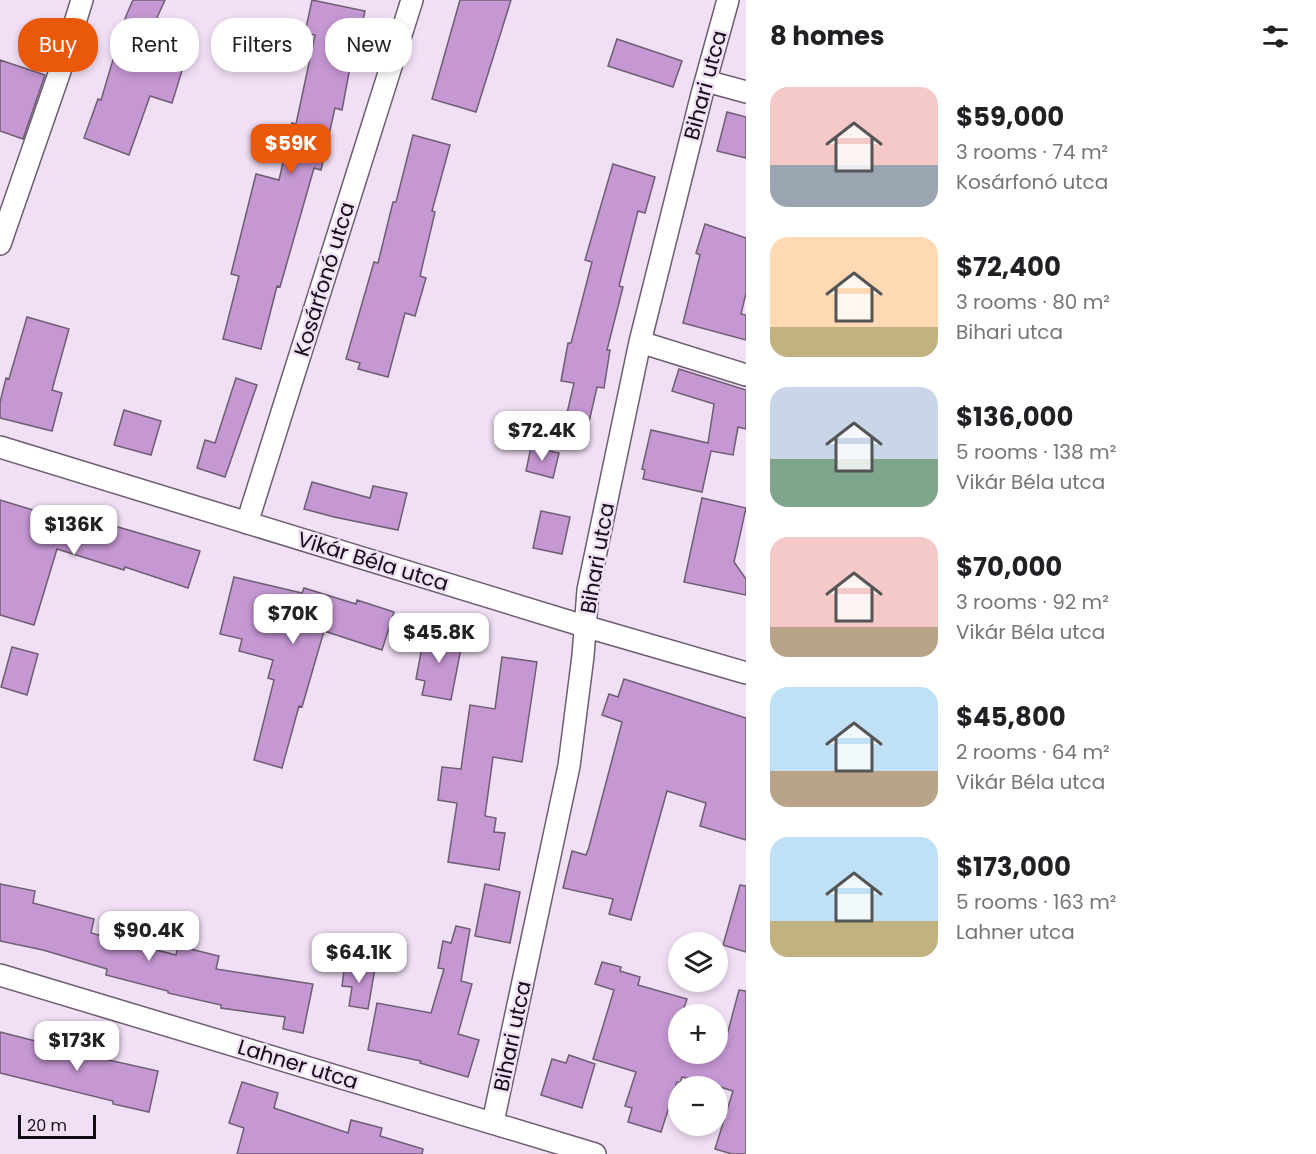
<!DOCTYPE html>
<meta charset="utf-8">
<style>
body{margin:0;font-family:Poppins,sans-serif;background:#f2f2f2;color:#202124;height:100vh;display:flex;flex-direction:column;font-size:22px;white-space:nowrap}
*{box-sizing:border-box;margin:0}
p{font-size:20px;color:#757577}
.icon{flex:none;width:33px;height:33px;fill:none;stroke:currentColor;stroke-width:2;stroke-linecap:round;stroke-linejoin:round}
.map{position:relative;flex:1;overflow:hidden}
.sheet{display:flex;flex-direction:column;background:#fff;width:570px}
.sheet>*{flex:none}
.hud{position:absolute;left:18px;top:18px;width:570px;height:54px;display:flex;gap:12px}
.fabs{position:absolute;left:668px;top:932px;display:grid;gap:12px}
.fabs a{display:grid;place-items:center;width:60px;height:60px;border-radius:50%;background:#fff;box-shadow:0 3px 9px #0003;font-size:30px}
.scale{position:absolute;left:18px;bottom:15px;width:78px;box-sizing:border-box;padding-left:6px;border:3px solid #130d15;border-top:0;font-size:16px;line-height:21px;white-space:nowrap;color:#130d15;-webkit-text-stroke:4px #f1dff6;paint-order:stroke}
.price{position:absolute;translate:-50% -51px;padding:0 14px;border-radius:12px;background:#fff;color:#222;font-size:20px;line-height:39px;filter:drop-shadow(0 2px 3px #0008)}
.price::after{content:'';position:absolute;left:50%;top:36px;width:18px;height:14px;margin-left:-9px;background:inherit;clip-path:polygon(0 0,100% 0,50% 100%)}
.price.selected{background:#ea580c;color:#fff}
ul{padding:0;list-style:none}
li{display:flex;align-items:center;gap:18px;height:150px;padding:0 24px}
li span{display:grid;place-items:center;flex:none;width:168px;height:120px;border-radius:18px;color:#555}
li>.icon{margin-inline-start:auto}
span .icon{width:72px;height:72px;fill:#fffc;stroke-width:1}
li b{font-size:26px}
h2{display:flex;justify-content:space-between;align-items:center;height:72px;padding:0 24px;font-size:26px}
.pill{padding:0 21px;border-radius:24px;background:#fff;box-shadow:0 3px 9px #0003;font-size:21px;line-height:54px}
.pill.selected{background:#ea580c;color:#fff}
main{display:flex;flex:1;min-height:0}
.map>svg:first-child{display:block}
.building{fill:#c597d3;stroke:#6d5e72;stroke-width:1.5}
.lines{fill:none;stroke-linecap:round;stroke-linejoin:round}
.street-casing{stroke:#6c5d71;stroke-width:24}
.street{stroke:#fff;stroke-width:21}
.labels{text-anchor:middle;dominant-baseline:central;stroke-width:5;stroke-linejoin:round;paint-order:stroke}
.street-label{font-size:21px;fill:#130d15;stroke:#f1dff6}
</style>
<main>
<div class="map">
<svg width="746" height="1154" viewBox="0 0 746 1154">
<rect width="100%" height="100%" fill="#f1dff6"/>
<path class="building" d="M 133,0 L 165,0 L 142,51 L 184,64 L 172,103 L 150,96 L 129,155 L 84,138 L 98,99 L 101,100 L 126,16 Z
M 312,0 L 365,11 L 357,46 L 354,46 L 342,110 L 335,108 L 321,170 L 314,168 L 280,287 L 277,286 L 261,349 L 223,339 L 239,276 L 231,274 L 256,174 L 279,180 L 292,123 L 296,124 L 315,35 L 305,33 Z
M 460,0 L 511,0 L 476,112 L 432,99 Z
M 617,39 L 682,61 L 673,87 L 608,66 Z
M 0,60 L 45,75 L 23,139 L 0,131 Z
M 727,112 L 746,117 L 746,158 L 717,151 Z
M 413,135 L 450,145 L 432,211 L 435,212 L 420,276 L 426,278 L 415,316 L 405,313 L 388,377 L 358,369 L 360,363 L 346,359 L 374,262 L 378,263 L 393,202 L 396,202 Z
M 613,164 L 655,177 L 645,213 L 638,211 L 619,286 L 623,287 L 607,350 L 610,350 L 604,388 L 597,387 L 584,444 L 561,439 L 574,383 L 561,381 L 568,343 L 571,343 L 592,262 L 585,260 Z
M 705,224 L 746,238 L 746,293 L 741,314 L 746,315 L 746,340 L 683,323 L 700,255 L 696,253 Z
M 27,317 L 69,329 L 52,390 L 62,393 L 52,431 L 0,418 L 0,402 L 6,378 L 9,379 Z
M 679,369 L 746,390 L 746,429 L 738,427 L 733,455 L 711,451 L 702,492 L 643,479 L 645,470 L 642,469 L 651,430 L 708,443 L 714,404 L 672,391 Z
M 236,378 L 257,385 L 225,477 L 197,468 L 205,440 L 215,443 Z
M 124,410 L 161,421 L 151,455 L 114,445 Z
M 531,447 L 559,453 L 553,478 L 526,471 Z
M 312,482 L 370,498 L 373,486 L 407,493 L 398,530 L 334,517 L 304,509 Z
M 702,498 L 746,508 L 734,562 L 746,579 L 746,595 L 684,582 Z
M 0,500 L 99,530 L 101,522 L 200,551 L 188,588 L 125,567 L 124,570 L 57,549 L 34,625 L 0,615 Z
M 541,511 L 570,517 L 562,554 L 533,548 Z
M 234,577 L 302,593 L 304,588 L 356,604 L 357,600 L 394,612 L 382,650 L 324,631 L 302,707 L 299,706 L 282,768 L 254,760 L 274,680 L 268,678 L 273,660 L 239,651 L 242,639 L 220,634 Z
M 425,631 L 463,638 L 451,700 L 422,695 L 425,681 L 416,679 Z
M 12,647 L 38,654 L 27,695 L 1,687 Z
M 502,657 L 537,662 L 522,762 L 493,757 L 485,816 L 496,818 L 494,832 L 505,833 L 499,870 L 448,862 L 457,803 L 438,800 L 442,767 L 461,769 L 470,705 L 495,709 Z
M 624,679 L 746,718 L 746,840 L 700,826 L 706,803 L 667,791 L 631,920 L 609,914 L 613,899 L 563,888 L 572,851 L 586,855 L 589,847 L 622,722 L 602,715 L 609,694 L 618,697 Z
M 0,884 L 35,891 L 33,903 L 94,919 L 91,933 L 176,955 L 178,946 L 219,956 L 216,969 L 313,984 L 303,1033 L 283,1029 L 285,1017 L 221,1008 L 221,1005 L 168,993 L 168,991 L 106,975 L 107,969 L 43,950 L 0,941 Z
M 485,884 L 520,892 L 510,943 L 475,936 Z
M 740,885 L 746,886 L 746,952 L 723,945 Z
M 456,926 L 470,929 L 461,981 L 472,984 L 458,1034 L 479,1040 L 468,1077 L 420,1063 L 421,1061 L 368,1050 L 377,1003 L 431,1013 L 444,969 L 438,968 L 443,941 L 451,943 Z
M 602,962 L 621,967 L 620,971 L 640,977 L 638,985 L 687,999 L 682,1014 L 678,1014 L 678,1053 L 717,1053 L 717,1036 L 726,1039 L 739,990 L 746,991 L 746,1154 L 732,1154 L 715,1149 L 733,1091 L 717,1086 L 682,1077 L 680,1083 L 677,1082 L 661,1132 L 628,1122 L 632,1108 L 625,1106 L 636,1072 L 593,1059 L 614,990 L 595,984 Z
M 345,963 L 375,968 L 368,1009 L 349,1006 L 352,987 L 342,986 Z
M 0,1032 L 59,1047 L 60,1043 L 96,1052 L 95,1057 L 158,1071 L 149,1112 L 113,1104 L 113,1101 L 0,1073 Z
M 569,1055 L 595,1064 L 582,1108 L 541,1095 L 552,1059 L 566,1063 Z
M 242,1082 L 278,1093 L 274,1108 L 348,1133 L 351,1120 L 382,1128 L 380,1136 L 423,1149 L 422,1154 L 237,1154 L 244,1128 L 229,1123 Z"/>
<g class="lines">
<defs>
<path id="street" d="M 706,81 L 746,92
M 0,244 L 60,71 L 82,0
M 640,342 L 746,375
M 0,447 L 584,626 L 746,673
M 247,523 L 412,0
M 0,975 L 595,1154
M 493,1122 L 569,766 L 583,656 L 588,590 L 640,342 L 702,94 L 728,0"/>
</defs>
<use href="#street" class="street-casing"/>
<use href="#street" class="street"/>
</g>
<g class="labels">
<g class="street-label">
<text transform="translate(705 85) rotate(-75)">Bihari utca</text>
<text transform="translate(324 279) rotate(-73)">Kosárfonó utca</text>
<text transform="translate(597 558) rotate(-80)">Bihari utca</text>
<text transform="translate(373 561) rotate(17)">Vikár Béla utca</text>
<text transform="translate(512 1036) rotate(-78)">Bihari utca</text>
<text transform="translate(298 1064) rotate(17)">Lahner utca</text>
</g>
</g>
</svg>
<div class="fabs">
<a><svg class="icon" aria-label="layers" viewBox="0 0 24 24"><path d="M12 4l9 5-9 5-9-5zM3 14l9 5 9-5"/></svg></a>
<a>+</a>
<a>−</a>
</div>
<div class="scale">20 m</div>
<b class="price selected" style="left:291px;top:175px">$59K</b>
<b class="price" style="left:542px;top:462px">$72.4K</b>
<b class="price" style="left:74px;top:556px">$136K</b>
<b class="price" style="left:293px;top:645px">$70K</b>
<b class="price" style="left:439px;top:664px">$45.8K</b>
<b class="price" style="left:149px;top:962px">$90.4K</b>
<b class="price" style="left:359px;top:984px">$64.1K</b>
<b class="price" style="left:77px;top:1072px">$173K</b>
<div class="hud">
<a class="pill selected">Buy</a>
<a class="pill">Rent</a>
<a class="pill">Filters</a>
<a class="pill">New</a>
</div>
</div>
<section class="sheet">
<h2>8 homes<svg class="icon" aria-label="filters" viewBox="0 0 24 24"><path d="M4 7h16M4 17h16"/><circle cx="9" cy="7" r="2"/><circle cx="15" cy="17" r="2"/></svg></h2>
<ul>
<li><span style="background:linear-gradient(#f6c9c9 65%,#9aa5b1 0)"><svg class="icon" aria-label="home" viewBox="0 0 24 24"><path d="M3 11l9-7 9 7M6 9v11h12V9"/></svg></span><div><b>$59,000</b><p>3 rooms · 74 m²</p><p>Kosárfonó utca</p></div></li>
<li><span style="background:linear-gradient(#ffd9b3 75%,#c2b280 0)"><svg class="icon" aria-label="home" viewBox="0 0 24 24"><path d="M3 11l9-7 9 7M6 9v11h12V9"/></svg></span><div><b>$72,400</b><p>3 rooms · 80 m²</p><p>Bihari utca</p></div></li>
<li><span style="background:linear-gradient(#c9d6e8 60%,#7fa58c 0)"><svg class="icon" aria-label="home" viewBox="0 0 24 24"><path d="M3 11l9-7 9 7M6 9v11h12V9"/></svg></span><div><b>$136,000</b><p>5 rooms · 138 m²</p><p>Vikár Béla utca</p></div></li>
<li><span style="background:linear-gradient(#f6c9c9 75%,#b9a48a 0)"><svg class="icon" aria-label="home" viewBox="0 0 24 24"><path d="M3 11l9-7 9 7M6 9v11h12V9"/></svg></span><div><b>$70,000</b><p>3 rooms · 92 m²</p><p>Vikár Béla utca</p></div></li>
<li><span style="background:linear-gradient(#bfe0f5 70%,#b9a48a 0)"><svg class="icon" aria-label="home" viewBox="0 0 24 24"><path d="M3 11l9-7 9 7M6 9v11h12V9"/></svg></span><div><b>$45,800</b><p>2 rooms · 64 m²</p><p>Vikár Béla utca</p></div></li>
<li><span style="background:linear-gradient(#bfe0f5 70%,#c2b280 0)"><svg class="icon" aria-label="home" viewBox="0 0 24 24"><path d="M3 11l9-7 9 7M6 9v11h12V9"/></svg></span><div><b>$173,000</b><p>5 rooms · 163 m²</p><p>Lahner utca</p></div></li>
</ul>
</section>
</main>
